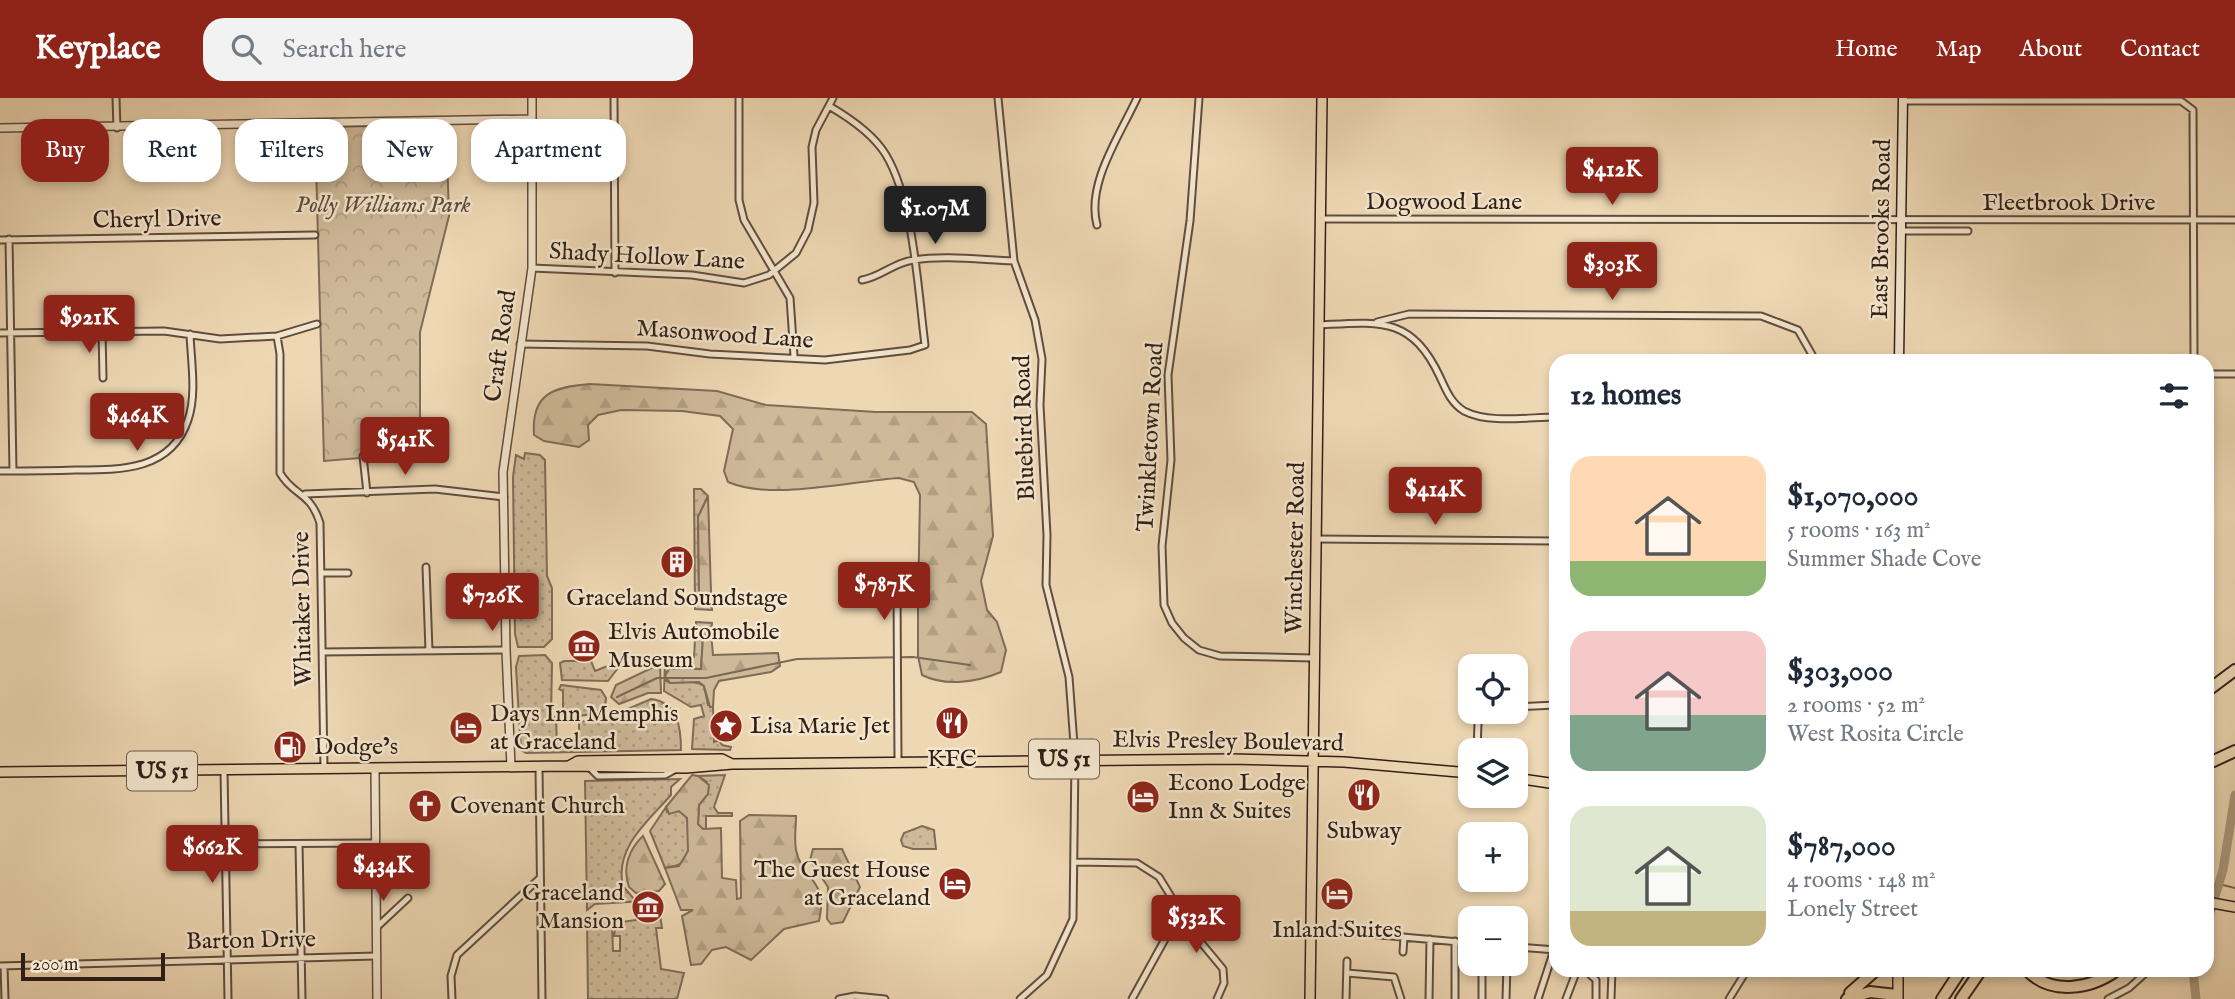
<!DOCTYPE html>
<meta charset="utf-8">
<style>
body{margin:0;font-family:"IM FELL English",serif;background:#f2f2f3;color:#1f2937;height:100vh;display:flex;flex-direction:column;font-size:26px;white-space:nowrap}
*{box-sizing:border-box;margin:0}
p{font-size:23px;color:#747a83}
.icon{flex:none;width:38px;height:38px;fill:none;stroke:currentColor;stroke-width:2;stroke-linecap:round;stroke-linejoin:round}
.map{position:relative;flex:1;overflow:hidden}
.panel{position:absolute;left:1549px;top:256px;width:665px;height:623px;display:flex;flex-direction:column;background:#fff;border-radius:21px;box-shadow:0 4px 10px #0003}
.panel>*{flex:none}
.top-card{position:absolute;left:21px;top:21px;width:665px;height:63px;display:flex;gap:14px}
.fabs{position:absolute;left:1458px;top:556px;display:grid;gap:14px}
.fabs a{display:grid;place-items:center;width:70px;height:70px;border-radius:14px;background:#fff;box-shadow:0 4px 10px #0003;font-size:35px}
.scale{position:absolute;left:21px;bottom:18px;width:144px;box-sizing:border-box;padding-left:7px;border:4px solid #301f17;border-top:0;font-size:19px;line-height:24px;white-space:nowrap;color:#301f17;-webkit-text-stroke:5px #f4e6ce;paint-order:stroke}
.price{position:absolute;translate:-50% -60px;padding:0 16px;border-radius:7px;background:#8f2418;color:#fff;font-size:23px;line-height:46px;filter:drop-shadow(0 2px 4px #0008)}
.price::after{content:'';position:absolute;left:50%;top:42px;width:21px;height:16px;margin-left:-10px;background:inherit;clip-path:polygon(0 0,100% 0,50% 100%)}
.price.current{background:#222;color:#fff}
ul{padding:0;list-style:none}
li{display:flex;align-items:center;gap:21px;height:175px;padding:0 21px}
li span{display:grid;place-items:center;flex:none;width:196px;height:140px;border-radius:21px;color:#555}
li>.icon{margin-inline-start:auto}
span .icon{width:84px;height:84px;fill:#fffc;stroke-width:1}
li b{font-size:30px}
h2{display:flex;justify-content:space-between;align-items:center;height:84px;padding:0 21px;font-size:30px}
.chip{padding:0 24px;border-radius:21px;background:#fff;box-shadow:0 4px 10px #0003;font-size:24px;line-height:63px}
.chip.current{background:#8f2418;color:#fff}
header{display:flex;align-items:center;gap:42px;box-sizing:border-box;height:98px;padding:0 35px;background:#8f2418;color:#fff}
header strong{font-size:33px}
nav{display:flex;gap:38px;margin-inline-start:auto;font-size:24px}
.search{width:490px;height:63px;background:#f2f2f3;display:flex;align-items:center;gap:18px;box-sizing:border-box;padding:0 24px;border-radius:21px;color:#747a83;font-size:26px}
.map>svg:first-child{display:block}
.grass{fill:url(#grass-dots);stroke:#7f6c58;stroke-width:2}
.forest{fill:url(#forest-firs);stroke:#7f6c58;stroke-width:2}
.park{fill:url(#park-crowns);stroke:#7f6c58;stroke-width:2}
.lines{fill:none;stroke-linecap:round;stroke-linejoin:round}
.stream{stroke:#7b6855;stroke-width:2}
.river{stroke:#ad997f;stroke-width:9}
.minor-casing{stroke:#604d3e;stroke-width:9}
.tertiary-casing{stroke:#604d3e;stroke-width:10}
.secondary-casing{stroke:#301f17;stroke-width:11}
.primary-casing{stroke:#301f17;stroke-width:12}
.motorway-casing{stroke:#301f17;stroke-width:14}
.minor{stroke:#f4e6ce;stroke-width:5}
.tertiary{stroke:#f4e6ce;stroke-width:7}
.secondary{stroke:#f4e6ce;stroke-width:8}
.primary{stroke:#eed8b4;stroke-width:9}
.motorway{stroke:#eed8b4;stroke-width:10}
.labels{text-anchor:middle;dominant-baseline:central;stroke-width:5;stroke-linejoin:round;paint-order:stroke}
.shield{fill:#f4e6ce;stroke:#6b5b4e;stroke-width:2}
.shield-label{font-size:23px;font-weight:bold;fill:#301f17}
.street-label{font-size:24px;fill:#301f17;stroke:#f4e6ce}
.park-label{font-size:24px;font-style:italic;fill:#5f4d3e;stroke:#f4e6ce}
.poi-label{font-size:24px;fill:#301f17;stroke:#f4e6ce;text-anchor:start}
</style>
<header>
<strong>Keyplace</strong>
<div class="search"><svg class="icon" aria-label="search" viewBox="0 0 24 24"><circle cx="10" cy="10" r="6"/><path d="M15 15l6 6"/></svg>Search here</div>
<nav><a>Home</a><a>Map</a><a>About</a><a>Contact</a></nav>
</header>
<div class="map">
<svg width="2235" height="901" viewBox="0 0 2235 901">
<defs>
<pattern id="grass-dots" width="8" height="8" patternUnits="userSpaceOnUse" patternTransform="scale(1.75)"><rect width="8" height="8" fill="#ceb999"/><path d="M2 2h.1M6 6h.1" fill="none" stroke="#b19f83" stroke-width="1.8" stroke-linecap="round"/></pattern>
<pattern id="forest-firs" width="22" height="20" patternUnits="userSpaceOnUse" patternTransform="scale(1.75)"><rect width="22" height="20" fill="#ceb999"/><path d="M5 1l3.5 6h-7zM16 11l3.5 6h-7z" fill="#b19f83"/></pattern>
<pattern id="park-crowns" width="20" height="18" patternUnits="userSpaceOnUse" patternTransform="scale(1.75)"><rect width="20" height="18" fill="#ceb999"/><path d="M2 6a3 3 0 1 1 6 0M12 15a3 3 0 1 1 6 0" fill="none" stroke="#b19f83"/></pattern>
</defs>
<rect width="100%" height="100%" fill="#eed8b4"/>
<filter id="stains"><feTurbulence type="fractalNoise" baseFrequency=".00286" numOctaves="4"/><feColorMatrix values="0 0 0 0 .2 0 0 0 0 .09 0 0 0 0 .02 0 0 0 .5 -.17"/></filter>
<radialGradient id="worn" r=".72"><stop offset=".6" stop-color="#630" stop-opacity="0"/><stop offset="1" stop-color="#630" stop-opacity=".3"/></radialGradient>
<path class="grass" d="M 525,355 L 540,357 L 545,362 L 547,478 L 552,490 L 552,541 L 544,549 L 518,549 L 515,536 L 513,379 L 516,357 L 524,361 Z
M 694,391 L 701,391 L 708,398 L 698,419 L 699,494 L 706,499 L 711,494 L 712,512 L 695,511 Z
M 696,524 L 712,525 L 711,534 L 703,540 L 701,571 L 666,574 L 666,583 C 679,587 693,580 704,588 L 708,607 L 713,609 L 714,644 L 719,642 L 722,647 L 731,649 L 730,652 L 692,651 L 694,621 L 704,618 L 701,607 L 691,609 L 664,593 L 665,563 L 694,559 Z
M 545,557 L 552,565 L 551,619 L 556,619 L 557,648 L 579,648 L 579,624 L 607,620 L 651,601 C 678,604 681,630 681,652 L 526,655 L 521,652 L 516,569 L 519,558 Z
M 564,563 L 591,563 L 595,573 L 618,564 L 618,570 L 608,583 L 562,582 L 560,565 Z
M 561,587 L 601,592 L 606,600 L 605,611 L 599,615 L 578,618 L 577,612 L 563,612 L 563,593 L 559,591 Z
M 725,677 L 714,709 L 718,715 L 732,715 L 732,718 L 706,718 L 706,731 L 701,731 L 698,726 L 699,707 L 707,684 L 698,678 Z
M 680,681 L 671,689 L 671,697 C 648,723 614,750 623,788 L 633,800 L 644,800 L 644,803 L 595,806 L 587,812 L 585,683 Z
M 666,709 L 667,714 L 679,713 L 685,716 C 690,727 693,755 681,765 C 677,769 670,768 665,770 L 650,733 Z
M 922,728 L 934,732 L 936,751 L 913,751 L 903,748 L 901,742 L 904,735 Z
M 641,812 L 647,818 L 660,817 L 662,830 L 656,830 L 661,871 L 684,875 L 677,901 L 588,901 L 587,821 L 591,820 L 599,827 L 612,826 L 613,853 L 620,853 L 620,838 L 614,838 L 616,825 L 636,822 L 636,813 Z"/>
<path class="forest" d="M 590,286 L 717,293 L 766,307 L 876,314 L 972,314 L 986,326 L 993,438 L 981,483 L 987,512 L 997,524 L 1006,552 L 1001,574 C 977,584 946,589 922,577 L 918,558 L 918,510 L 920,397 L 914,384 L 899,380 C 851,383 772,403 728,384 L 724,373 L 733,331 L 720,318 L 682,313 L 621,312 L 598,317 L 588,327 L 589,342 L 579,349 L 544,343 L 534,337 C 531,295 554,289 590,286 Z
M 708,398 L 711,494 L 706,499 L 699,495 L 698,419 Z
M 709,534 L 711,534 L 713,557 L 778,555 L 780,568 L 771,574 L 719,583 L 714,592 L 713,609 L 710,609 L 704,588 L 699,584 L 670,585 L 665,578 L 669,571 L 701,571 L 703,539 Z
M 660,566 L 661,595 L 648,595 L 619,606 L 611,599 L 616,587 Z
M 692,677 L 698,678 L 709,687 L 708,696 L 699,707 L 698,726 L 703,731 L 721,730 L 722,780 L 736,782 L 737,801 L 741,800 L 740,723 L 749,717 L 796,718 C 796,729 794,741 796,752 C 802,783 829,780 819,823 L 784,831 L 751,862 L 726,849 L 712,852 L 701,866 L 691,867 L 682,818 L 693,812 L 681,812 L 665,770 L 679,768 L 688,753 L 687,720 L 679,713 L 669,716 L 666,709 Z
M 643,738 L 665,786 L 659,793 L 636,795 L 629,789 C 622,770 629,751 643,738 Z
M 813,751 L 842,751 L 860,789 L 843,824 L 831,826 L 827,821 L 828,789 L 810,762 Z"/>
<path class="park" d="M 446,27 L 449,118 L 420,234 L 420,355 L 324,363 L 315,29 Z"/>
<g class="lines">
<path class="stream" d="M 617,599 L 657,580 L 706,580 L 797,561 L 913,559 L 970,567
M 2219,786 L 2235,790"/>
<path class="river" d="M 2207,825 L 2223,772 L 2235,697
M 2193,872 L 2196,901"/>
<defs>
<path id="minor" d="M 116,0 L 117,30
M 614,0 L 615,175
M 739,0 L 739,102 L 744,122 L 790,200 L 794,258
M 998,0 L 1014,163 L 1035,222 L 1042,261 L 1040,307 L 1047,437 L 1046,487 L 1069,579 L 1075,660 L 1073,821 L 1047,877 L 1020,901
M 1199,0 L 1190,123 L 1168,277 L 1171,362 L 1162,448 L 1164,507 L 1172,525 L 1184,540 L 1199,552 L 1220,558 L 1313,560
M 1903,3 L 2181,3 L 2193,12 L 2194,262
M 1321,121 L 2235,122
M 1097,127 C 1086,86 1120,37 1137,0
M 1903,133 L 1968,133
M 9,141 L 13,373
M 0,142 L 315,137
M 532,170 L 692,177 L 744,185 L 769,177 L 796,155 L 808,132 L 814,105 L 812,49 L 816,32 L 833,0
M 862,182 C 881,179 894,164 914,162 C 945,157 982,162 1014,163
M 1377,224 L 1409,216 L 1761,218 L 1798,232 L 1815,262
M 1318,227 C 1378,224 1411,217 1440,279 C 1446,292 1451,305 1464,313 C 1489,326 1529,319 1556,319
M 102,233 L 103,280
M 0,235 L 164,233 L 220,241 L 277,238 L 317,226
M 277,238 L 280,256 L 280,375 C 293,398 310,393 320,425 L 324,670
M 520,246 L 647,248 L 710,256 L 825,262 L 910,252 L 925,247 C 918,193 914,104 886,57 C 874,37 848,19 829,8
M 2207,276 L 2235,276
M 363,358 L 367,395
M 0,373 C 25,373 50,373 75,372 C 120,372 171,373 188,322 C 197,296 191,263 190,236
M 305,396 L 435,391 L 504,399
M 1315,441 L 1556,443
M 426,469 L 429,553
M 321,475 L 348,475
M 897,492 L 898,664
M 322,554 L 506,552
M 1516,609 L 1556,607
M 1477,653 L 1478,625 L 1482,614
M 539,669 L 542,901
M 590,670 L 598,678 L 665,677 L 676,671
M 224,673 L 228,901
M 225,746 L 375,745
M 299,746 L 302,901
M 1074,764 L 1137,765 L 1159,779 L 1194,836 L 1223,871 L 1224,885 L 1217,901
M 377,829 L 408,800
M 1324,832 L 1470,845
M 1516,849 L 1556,852
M 1403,854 L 1404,839
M 0,868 L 376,858
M 4,868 L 5,901
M 1585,872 L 1596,882 L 1596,901
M 1347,875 L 1394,879 L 1401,901
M 452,901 L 451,878 L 457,857 L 540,780
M 839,901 L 855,898 L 885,901
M 1132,901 L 1180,814
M 1346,901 L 1347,863
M 1429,901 L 1430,841
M 1455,901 L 1455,843
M 1482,901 L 1482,866
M 1506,901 L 1507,866
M 1538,901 L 1554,852
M 1566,901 L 1577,872
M 1611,901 L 1612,872
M 1729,901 L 1747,872
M 2108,901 L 2129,890 L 2149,872"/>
<path id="tertiary" d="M 0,30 L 532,21
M 511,669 L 506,552 L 503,374 L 532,170 L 532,0
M 375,671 L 377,901"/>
<path id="secondary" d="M 1899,262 L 1903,0"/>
<path id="primary" d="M 569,668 L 578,663 L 722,661 L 732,666
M 0,674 L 569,668 L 686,670 L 732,666 L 1231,661 L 1344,664 L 1470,675
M 1516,680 L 1556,686
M 2207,804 L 2235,809
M 1898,872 L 1898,901
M 1310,901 L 1322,0"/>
<path id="motorway" d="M 2207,593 L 2235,572
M 2207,666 L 2235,653
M 2027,872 C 2051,898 2091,891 2117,872
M 1850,895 L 1876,872
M 1847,901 L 1870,894 L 1896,897
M 1942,901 L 1961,872
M 1961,901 L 1981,872"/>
</defs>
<use href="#minor" class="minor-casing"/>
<use href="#tertiary" class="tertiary-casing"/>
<use href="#secondary" class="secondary-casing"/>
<use href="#primary" class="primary-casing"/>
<use href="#motorway" class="motorway-casing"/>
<use href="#minor" class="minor"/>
<use href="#tertiary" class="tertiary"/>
<use href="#secondary" class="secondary"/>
<use href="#primary" class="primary"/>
<use href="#motorway" class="motorway"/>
</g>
<defs>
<symbol id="building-disc" viewBox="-11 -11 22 22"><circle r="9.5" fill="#8f2418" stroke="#f4e6ce"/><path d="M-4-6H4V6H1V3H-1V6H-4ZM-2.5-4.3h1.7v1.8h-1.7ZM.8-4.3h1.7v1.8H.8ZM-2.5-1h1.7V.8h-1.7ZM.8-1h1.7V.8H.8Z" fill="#fff"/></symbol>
<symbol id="museum-disc" viewBox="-11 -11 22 22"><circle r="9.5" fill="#8f2418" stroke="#f4e6ce"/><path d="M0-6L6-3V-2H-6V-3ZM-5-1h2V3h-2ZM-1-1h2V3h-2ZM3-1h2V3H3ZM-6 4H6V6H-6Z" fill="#fff"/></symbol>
<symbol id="restaurant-disc" viewBox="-11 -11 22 22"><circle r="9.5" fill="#8f2418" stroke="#f4e6ce"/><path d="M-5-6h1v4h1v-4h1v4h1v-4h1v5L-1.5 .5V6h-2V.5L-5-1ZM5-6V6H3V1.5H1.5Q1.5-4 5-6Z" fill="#fff"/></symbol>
<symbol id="sight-disc" viewBox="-11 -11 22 22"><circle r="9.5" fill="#8f2418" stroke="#f4e6ce"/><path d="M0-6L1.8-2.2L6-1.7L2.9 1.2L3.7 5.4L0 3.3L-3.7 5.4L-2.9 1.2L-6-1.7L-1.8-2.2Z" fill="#fff"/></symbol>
<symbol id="hotel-disc" viewBox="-11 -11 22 22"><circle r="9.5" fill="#8f2418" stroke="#f4e6ce"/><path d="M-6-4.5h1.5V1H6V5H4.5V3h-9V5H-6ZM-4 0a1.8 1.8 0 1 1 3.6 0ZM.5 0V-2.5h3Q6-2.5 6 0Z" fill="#fff"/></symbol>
<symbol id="fuel-disc" viewBox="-11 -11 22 22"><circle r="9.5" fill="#8f2418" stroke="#f4e6ce"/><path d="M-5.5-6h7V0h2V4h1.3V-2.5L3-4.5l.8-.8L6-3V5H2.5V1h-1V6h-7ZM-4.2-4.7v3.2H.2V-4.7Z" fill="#fff"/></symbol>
<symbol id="church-disc" viewBox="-11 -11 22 22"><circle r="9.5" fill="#8f2418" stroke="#f4e6ce"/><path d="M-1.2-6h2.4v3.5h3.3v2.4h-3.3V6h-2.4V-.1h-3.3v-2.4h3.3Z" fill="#fff"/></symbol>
</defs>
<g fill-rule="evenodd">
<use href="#building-disc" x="658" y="445" width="38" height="38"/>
<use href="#museum-disc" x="565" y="529" width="38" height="38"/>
<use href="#restaurant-disc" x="933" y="606" width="38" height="38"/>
<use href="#sight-disc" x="707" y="609" width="38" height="38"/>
<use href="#hotel-disc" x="447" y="611" width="38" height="38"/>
<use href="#fuel-disc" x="271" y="630" width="38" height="38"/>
<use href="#restaurant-disc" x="1345" y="678" width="38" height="38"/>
<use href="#hotel-disc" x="1124" y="680" width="38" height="38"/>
<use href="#church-disc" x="406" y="689" width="38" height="38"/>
<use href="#hotel-disc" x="936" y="767" width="38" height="38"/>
<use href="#hotel-disc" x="1318" y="777" width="38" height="38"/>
<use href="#museum-disc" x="629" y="790" width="38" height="38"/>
</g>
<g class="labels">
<g class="shield">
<rect x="1029" y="641.5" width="70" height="39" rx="5"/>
<rect x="127" y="653.5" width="70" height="39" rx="5"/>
</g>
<g class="shield-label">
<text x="1064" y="661">US 51</text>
<text x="162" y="673">US 51</text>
</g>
<g class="street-label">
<text x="1444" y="104">Dogwood Lane</text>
<text x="2069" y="105">Fleetbrook Drive</text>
<text transform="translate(157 122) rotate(-1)">Cheryl Drive</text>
<text transform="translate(1882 131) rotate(-89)">East Brooks Road</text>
<text transform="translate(647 159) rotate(3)">Shady Hollow Lane</text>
<text transform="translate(725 237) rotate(4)">Masonwood Lane</text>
<text transform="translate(501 248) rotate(-82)">Craft Road</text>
<text transform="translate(1025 330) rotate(-92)">Bluebird Road</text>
<text transform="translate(1151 339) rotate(-87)">Twinkletown Road</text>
<text transform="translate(1296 450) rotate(-89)">Winchester Road</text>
<text transform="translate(303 511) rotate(-91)">Whitaker Drive</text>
<text transform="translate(1228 644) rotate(1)">Elvis Presley Boulevard</text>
<text transform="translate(251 843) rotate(-1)">Barton Drive</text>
</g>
<g class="park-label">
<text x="383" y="107">Polly Williams Park</text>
</g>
<g class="poi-label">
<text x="677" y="500" text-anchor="middle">Graceland Soundstage</text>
<text x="608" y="534">Elvis Automobile<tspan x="608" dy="28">Museum</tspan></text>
<text x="490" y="616">Days Inn Memphis<tspan x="490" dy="28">at Graceland</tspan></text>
<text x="750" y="628">Lisa Marie Jet</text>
<text x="314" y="649">Dodge’s</text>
<text x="952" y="661" text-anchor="middle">KFC</text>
<text x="1168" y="685">Econo Lodge<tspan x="1168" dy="28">Inn &amp; Suites</tspan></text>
<text x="450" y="708">Covenant Church</text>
<text x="1364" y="733" text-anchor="middle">Subway</text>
<text x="930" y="772" text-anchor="end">The Guest House<tspan x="930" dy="28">at Graceland</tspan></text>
<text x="624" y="795" text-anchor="end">Graceland<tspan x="624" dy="28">Mansion</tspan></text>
<text x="1337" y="832" text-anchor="middle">Inland Suites</text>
</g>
</g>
<rect width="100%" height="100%" filter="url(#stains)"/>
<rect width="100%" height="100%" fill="url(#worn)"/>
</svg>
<div class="fabs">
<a><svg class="icon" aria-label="locate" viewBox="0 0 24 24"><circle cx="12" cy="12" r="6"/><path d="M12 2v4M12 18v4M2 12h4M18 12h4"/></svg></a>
<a><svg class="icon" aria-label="layers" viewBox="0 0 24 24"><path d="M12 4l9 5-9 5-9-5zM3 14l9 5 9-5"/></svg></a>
<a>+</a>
<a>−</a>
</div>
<div class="scale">200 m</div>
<b class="price" style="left:1612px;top:109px">$412K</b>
<b class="price current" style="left:935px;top:148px">$1.07M</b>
<b class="price" style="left:1612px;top:204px">$303K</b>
<b class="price" style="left:89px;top:257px">$921K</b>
<b class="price" style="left:137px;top:355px">$464K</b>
<b class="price" style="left:405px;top:379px">$541K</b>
<b class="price" style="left:1435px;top:429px">$414K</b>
<b class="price" style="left:884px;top:524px">$787K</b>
<b class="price" style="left:492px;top:535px">$726K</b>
<b class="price" style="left:212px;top:787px">$662K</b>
<b class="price" style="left:383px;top:805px">$434K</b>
<b class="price" style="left:1196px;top:857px">$532K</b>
<div class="top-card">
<a class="chip current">Buy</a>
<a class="chip">Rent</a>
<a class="chip">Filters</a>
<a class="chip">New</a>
<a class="chip">Apartment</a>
</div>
<section class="panel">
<h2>12 homes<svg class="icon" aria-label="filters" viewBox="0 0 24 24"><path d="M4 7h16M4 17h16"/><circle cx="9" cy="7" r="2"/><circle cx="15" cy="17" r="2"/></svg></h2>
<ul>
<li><span style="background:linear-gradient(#ffd9b3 75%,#8fb573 0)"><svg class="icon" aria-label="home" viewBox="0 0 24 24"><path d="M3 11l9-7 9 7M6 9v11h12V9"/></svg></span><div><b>$1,070,000</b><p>5 rooms · 163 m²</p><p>Summer Shade Cove</p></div></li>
<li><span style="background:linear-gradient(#f6c9c9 60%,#7fa58c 0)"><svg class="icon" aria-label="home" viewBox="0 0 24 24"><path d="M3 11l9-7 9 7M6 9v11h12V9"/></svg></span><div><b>$303,000</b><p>2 rooms · 52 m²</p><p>West Rosita Circle</p></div></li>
<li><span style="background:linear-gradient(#dfe7d0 75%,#c2b280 0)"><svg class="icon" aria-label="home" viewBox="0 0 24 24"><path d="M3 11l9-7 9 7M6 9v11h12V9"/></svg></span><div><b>$787,000</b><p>4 rooms · 148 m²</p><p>Lonely Street</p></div></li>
</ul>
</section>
</div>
